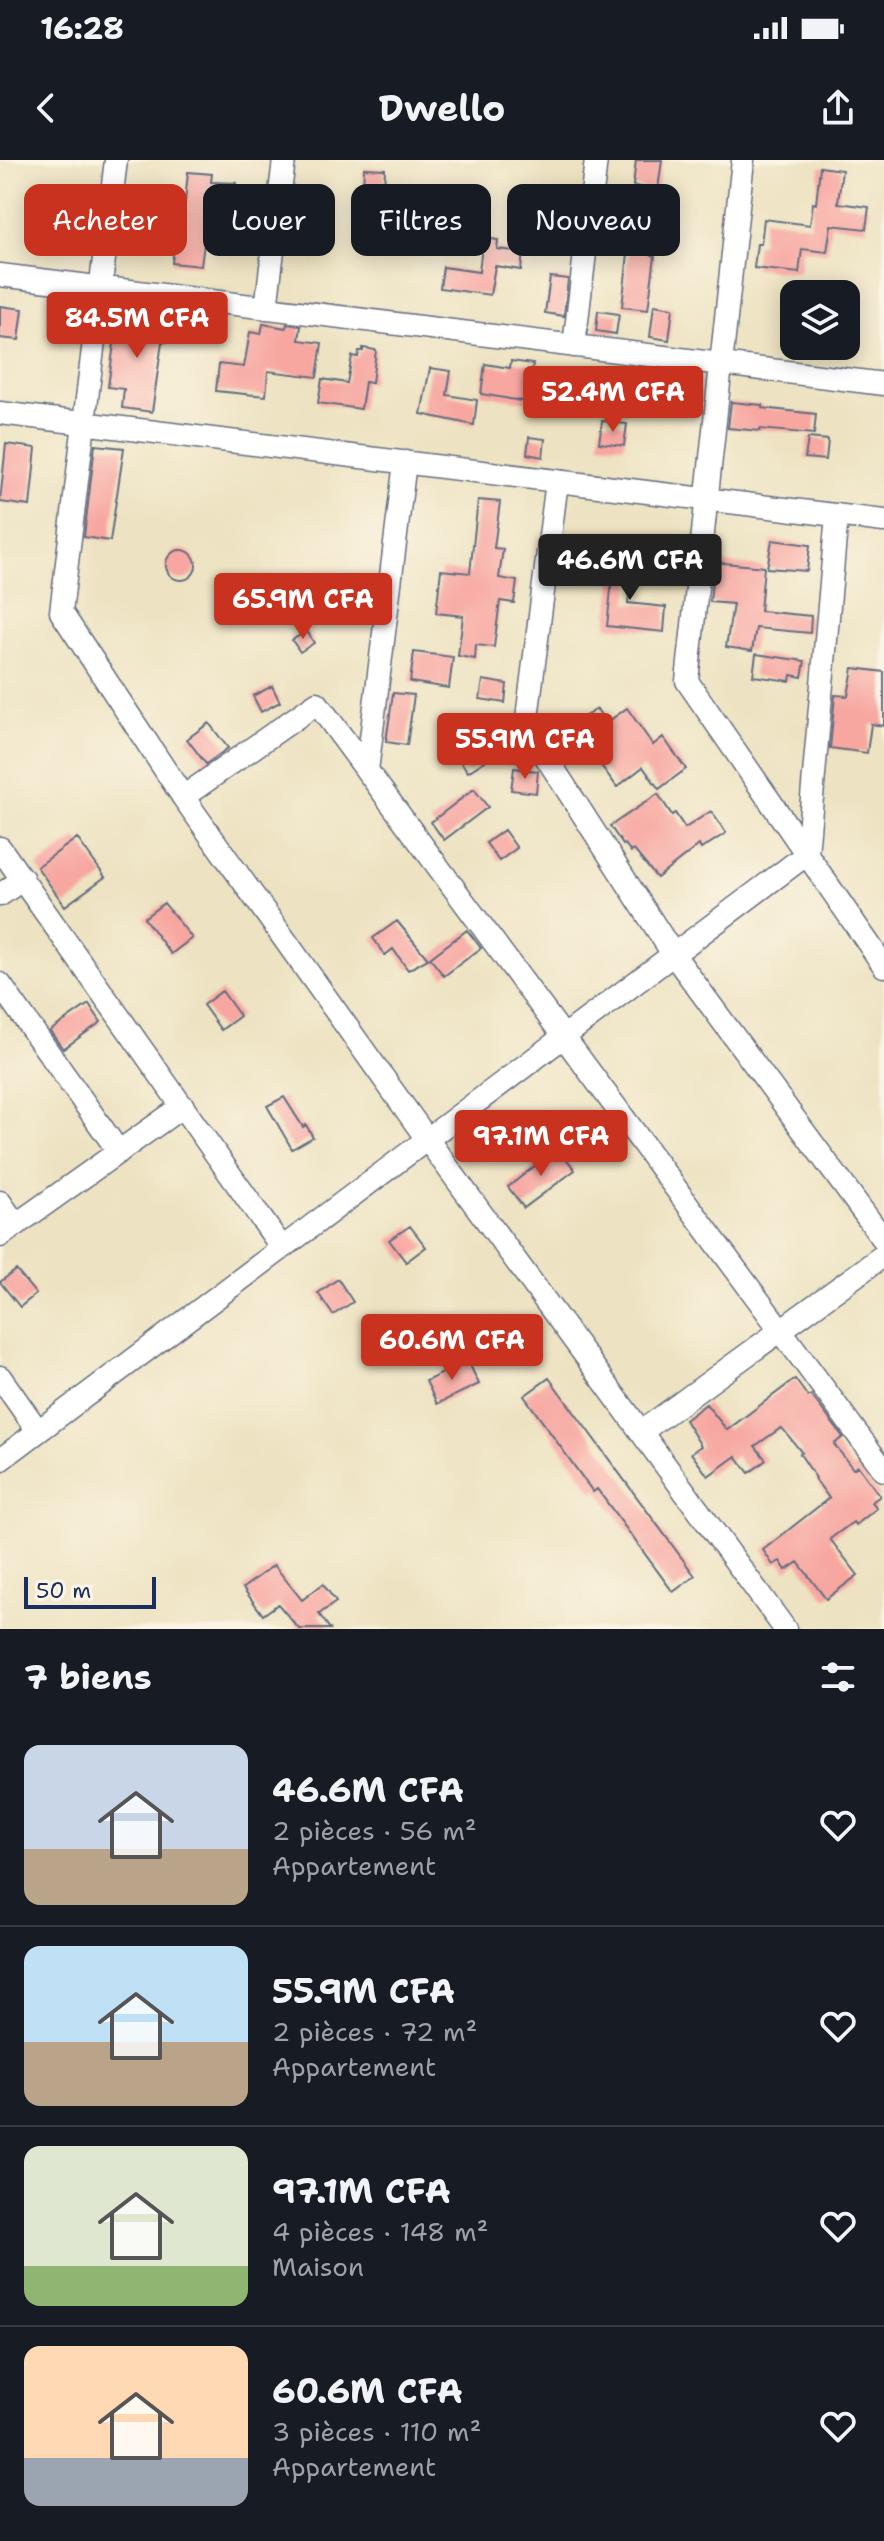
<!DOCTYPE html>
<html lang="fr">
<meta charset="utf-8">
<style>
body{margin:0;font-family:"Shantell Sans",sans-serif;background:#242831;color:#f1f3f6;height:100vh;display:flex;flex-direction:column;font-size:30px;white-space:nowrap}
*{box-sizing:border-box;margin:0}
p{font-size:26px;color:#9ea1a6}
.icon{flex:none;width:44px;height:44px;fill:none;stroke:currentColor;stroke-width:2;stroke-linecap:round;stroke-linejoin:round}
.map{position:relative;height:1469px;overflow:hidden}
.sheet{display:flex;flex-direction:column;background:#171b24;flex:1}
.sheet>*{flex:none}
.guide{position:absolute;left:24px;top:24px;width:836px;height:72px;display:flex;gap:16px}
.fabs{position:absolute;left:780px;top:120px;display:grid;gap:16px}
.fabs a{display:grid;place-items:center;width:80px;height:80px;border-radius:16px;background:#171b24;box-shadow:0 4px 20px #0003;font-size:40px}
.scale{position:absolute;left:24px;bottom:20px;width:132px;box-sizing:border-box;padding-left:8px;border:4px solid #1b2f5e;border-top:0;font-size:22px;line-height:28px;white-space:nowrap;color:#1b2f5e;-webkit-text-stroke:6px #fcf5e5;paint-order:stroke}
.price{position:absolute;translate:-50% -68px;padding:0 18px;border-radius:8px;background:#c8321e;color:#fff;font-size:26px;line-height:52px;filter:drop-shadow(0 2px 4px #0008)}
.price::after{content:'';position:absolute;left:50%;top:48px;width:24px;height:18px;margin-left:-12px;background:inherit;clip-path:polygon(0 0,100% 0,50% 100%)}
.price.on{background:#222;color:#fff}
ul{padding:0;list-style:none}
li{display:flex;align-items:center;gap:24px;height:200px;padding:0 24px}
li+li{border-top:2px solid #363941}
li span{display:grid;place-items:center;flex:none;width:224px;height:160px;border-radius:16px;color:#555}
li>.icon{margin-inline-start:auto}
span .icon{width:96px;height:96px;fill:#fffc;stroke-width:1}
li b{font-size:34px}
h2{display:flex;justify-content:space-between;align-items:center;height:96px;padding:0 24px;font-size:34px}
.chip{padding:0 28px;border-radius:16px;background:#171b24;box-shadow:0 4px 20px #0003;font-size:28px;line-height:72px}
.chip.on{background:#c8321e;color:#fff}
.status{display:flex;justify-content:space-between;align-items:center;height:56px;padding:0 40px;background:#171b24;direction:ltr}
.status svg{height:22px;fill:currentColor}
header{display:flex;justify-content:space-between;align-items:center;height:104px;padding:0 24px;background:#171b24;font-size:36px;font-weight:700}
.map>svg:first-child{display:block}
.building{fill:#f7a6a0}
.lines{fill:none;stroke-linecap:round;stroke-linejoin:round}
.minor-casing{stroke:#646e81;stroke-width:25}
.minor{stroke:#fff;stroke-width:22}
</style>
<div class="status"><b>16:28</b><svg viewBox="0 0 49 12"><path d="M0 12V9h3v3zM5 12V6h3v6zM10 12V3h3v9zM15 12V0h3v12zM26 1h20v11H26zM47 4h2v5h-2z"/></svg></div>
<header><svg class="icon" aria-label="back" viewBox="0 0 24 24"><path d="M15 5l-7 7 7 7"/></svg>Dwello<svg class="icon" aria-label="share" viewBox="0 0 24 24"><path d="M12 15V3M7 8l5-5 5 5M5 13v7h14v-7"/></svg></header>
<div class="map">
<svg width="884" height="1469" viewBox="0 0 884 1469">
<rect width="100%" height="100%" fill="#fcf5e5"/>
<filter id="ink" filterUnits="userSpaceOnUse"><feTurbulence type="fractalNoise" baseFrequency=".0125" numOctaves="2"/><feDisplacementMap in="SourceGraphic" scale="16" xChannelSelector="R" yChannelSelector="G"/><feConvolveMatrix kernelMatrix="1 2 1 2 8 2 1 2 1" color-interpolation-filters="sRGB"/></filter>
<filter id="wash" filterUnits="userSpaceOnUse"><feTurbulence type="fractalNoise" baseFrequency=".006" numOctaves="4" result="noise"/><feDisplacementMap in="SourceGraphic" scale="32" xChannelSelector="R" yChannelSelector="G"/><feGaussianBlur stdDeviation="1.8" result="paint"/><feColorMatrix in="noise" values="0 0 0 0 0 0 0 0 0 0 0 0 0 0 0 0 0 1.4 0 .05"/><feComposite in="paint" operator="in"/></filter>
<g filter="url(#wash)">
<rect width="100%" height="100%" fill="#ede2c1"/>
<g id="blocks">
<path class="building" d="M 636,0 L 662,0 L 655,51 L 663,53 L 652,95 L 655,96 L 648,150 L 622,147 L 631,67 L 641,27 L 633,26 Z
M 820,7 L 842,10 L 838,43 L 869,47 L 866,69 L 831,65 L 827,92 L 802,89 L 799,113 L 754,108 L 757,84 L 761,84 L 764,59 L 810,65 L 813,43 L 816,44 Z
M 364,8 L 385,9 L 384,31 L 363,30 Z
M 188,12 L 212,14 L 211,22 L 236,23 L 235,40 L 210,39 L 201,106 L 172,103 L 177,62 L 130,55 L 133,35 L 185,42 Z
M 483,78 L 498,80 L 497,89 L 523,92 L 521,110 L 495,106 L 490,135 L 440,128 L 443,107 L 479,112 Z
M 550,117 L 568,119 L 564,156 L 545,153 Z
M 654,145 L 673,148 L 669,180 L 650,177 Z
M 0,146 L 23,149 L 19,180 L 0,178 Z
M 598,151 L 619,154 L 616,174 L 596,171 Z
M 118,155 L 170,161 L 167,182 L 162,182 L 152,252 L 122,248 L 124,229 L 108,227 Z
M 263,164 L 286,168 L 287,164 L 301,166 L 299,180 L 322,183 L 317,217 L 268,211 L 266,236 L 216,231 L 219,204 L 244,207 L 250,172 L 261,174 Z
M 363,188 L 376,190 L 372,223 L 365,222 L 361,249 L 318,243 L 322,219 L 347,223 L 352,196 L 358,197 L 359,191 L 363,191 Z
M 511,201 L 533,204 L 527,242 L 481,234 L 485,204 L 510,208 Z
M 430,208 L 451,211 L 447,235 L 477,240 L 474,265 L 421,254 Z
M 559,211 L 583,215 L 578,249 L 555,246 Z
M 731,242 L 762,245 L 762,248 L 816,254 L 814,274 L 760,269 L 760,271 L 728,268 Z
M 602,261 L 627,264 L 624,286 L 599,283 Z
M 529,277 L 545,279 L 543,297 L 527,294 Z
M 808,278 L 828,280 L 826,300 L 805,298 Z
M 6,284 L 36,288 L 30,346 L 0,342 Z
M 95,285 L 124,288 L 110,381 L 84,377 Z
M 478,340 L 500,342 L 494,388 L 503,389 L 499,418 L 517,421 L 514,443 L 500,441 L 494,487 L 476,485 L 475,499 L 458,496 L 463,456 L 436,453 L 441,410 L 470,413 Z
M 772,380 L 810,385 L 807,411 L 767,408 Z
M166 405a15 15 0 1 1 30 0a15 15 0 1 1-30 0Z
M 608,398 L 633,401 L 628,443 L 666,447 L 664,472 L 607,466 L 612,421 L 606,421 Z
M 714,402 L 764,407 L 760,451 L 811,456 L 810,473 L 756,468 L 752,491 L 726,487 L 733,444 L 710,442 Z
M 307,471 L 314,483 L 300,492 L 292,480 Z
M 414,492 L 453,497 L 449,528 L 410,522 Z
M 756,494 L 805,501 L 802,517 L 791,515 L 790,521 L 753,516 Z
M 853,508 L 884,512 L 884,566 L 871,564 L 867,593 L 830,588 L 835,535 L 848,536 Z
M 483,520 L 507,524 L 505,543 L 480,539 Z
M 272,526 L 280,542 L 261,552 L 253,536 Z
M 393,533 L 414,535 L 407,585 L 386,582 Z
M 627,548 L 653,585 L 663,577 L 686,609 L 659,629 L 643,607 L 617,627 L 597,600 L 595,601 L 582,582 L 593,576 L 582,558 L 597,549 L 606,563 Z
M 209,563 L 228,588 L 206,604 L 187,579 Z
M 467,575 L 485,601 L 468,612 L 450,587 Z
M 514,608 L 538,611 L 536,633 L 511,630 Z
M 474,629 L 488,647 L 444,680 L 431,662 Z
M 658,634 L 672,655 L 675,653 L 685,668 L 711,651 L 726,673 L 701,689 L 699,685 L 657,718 L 634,690 L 631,692 L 625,684 L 623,685 L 610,666 Z
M 504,670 L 517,688 L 499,701 L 486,683 Z
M 77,678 L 105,717 L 65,746 L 37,707 Z
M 164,743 L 192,778 L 171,794 L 144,758 Z
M 397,761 L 428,799 L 408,810 L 393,789 L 385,795 L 373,778 Z
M 467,770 L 481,788 L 444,816 L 430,798 Z
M 222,831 L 240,856 L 221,870 L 203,845 Z
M 89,844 L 101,862 L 63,889 L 50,871 Z
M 284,937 L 303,967 L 306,965 L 313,977 L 292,989 L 267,946 Z
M 558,988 L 575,1010 L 524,1048 L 508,1027 Z
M 410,1066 L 426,1087 L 406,1102 L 389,1080 Z
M 16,1110 L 36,1134 L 20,1147 L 0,1122 Z
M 338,1119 L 353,1142 L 333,1155 L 318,1133 Z
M 468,1201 L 479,1224 L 437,1244 L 426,1221 Z
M 549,1218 L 695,1416 L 673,1432 L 597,1329 L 593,1332 L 524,1236 Z
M 795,1219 L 808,1237 L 811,1235 L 843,1277 L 834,1284 L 853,1309 L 858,1306 L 880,1336 L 872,1342 L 877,1348 L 856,1365 L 853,1362 L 830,1379 L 858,1415 L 826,1439 L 798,1402 L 786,1410 L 780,1401 L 773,1405 L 763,1390 L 829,1338 L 815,1319 L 816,1318 L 800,1294 L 802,1293 L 783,1269 L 781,1268 L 755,1286 L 766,1300 L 749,1313 L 736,1296 L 708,1316 L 691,1293 L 701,1286 L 685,1260 L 706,1244 L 727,1270 Z
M 274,1405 L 302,1440 L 323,1424 L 336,1442 L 319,1454 L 330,1469 L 299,1469 L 278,1444 L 263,1455 L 243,1428 Z"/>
</g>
</g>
<g filter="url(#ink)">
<use href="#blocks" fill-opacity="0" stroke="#646e81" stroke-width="2"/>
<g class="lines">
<defs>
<path id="minor" d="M 116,0 L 61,452 L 183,637 L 427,979 L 785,1469
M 743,0 L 687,521 L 884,806
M 0,115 L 884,224
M 266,148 L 284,0
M 574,186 L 596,0
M 0,253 L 884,361
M 557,321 L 526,566 L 673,794 L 884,1080
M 367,611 L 405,302
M 183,637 L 317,543 L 884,1310
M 0,688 L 282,1088
M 0,735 L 23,719
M 0,824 L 119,992
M 0,1042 L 16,1065
M 0,1076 L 183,946
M 0,1217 L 38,1271
M 641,1272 L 884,1095
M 0,1300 L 807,694 L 837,355"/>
</defs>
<use href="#minor" class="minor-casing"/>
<use href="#minor" class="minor"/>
</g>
</g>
</svg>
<div class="fabs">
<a><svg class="icon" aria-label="layers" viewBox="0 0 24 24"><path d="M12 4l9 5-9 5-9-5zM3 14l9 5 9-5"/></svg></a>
</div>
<div class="scale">50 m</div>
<b class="price" style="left:137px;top:200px">84.5M CFA</b>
<b class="price" style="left:613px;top:274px">52.4M CFA</b>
<b class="price on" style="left:630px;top:442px">46.6M CFA</b>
<b class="price" style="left:303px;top:481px">65.9M CFA</b>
<b class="price" style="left:525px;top:621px">55.9M CFA</b>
<b class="price" style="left:541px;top:1018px">97.1M CFA</b>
<b class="price" style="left:452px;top:1222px">60.6M CFA</b>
<div class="guide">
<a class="chip on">Acheter</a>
<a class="chip">Louer</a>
<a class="chip">Filtres</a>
<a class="chip">Nouveau</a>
</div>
</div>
<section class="sheet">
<h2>7 biens<svg class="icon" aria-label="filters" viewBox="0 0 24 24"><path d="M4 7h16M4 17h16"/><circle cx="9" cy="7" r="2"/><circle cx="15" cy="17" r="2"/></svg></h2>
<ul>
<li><span style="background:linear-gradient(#c9d6e8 65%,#b9a48a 0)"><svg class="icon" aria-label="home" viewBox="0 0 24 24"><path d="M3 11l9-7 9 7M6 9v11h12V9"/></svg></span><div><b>46.6M CFA</b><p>2 pièces · 56 m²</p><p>Appartement</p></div><svg class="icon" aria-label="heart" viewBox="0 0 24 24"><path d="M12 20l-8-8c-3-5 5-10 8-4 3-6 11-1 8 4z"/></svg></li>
<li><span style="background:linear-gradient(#bfe0f5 60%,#b9a48a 0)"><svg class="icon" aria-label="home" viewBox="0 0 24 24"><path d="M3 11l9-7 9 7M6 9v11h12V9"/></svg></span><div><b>55.9M CFA</b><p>2 pièces · 72 m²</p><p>Appartement</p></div><svg class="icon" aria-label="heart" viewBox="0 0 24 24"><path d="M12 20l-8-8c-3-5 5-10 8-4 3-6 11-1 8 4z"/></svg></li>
<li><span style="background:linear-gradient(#dfe7d0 75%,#8fb573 0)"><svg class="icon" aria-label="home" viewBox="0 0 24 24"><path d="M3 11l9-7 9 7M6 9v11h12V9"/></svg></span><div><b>97.1M CFA</b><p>4 pièces · 148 m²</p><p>Maison</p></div><svg class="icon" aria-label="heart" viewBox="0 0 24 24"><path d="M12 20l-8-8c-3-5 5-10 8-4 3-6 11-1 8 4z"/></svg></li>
<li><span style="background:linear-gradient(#ffd9b3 70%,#9aa5b1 0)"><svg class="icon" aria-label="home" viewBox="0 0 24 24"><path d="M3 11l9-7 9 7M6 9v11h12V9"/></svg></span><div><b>60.6M CFA</b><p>3 pièces · 110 m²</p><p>Appartement</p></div><svg class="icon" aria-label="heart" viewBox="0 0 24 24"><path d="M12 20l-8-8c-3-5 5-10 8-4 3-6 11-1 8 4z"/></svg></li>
</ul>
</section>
